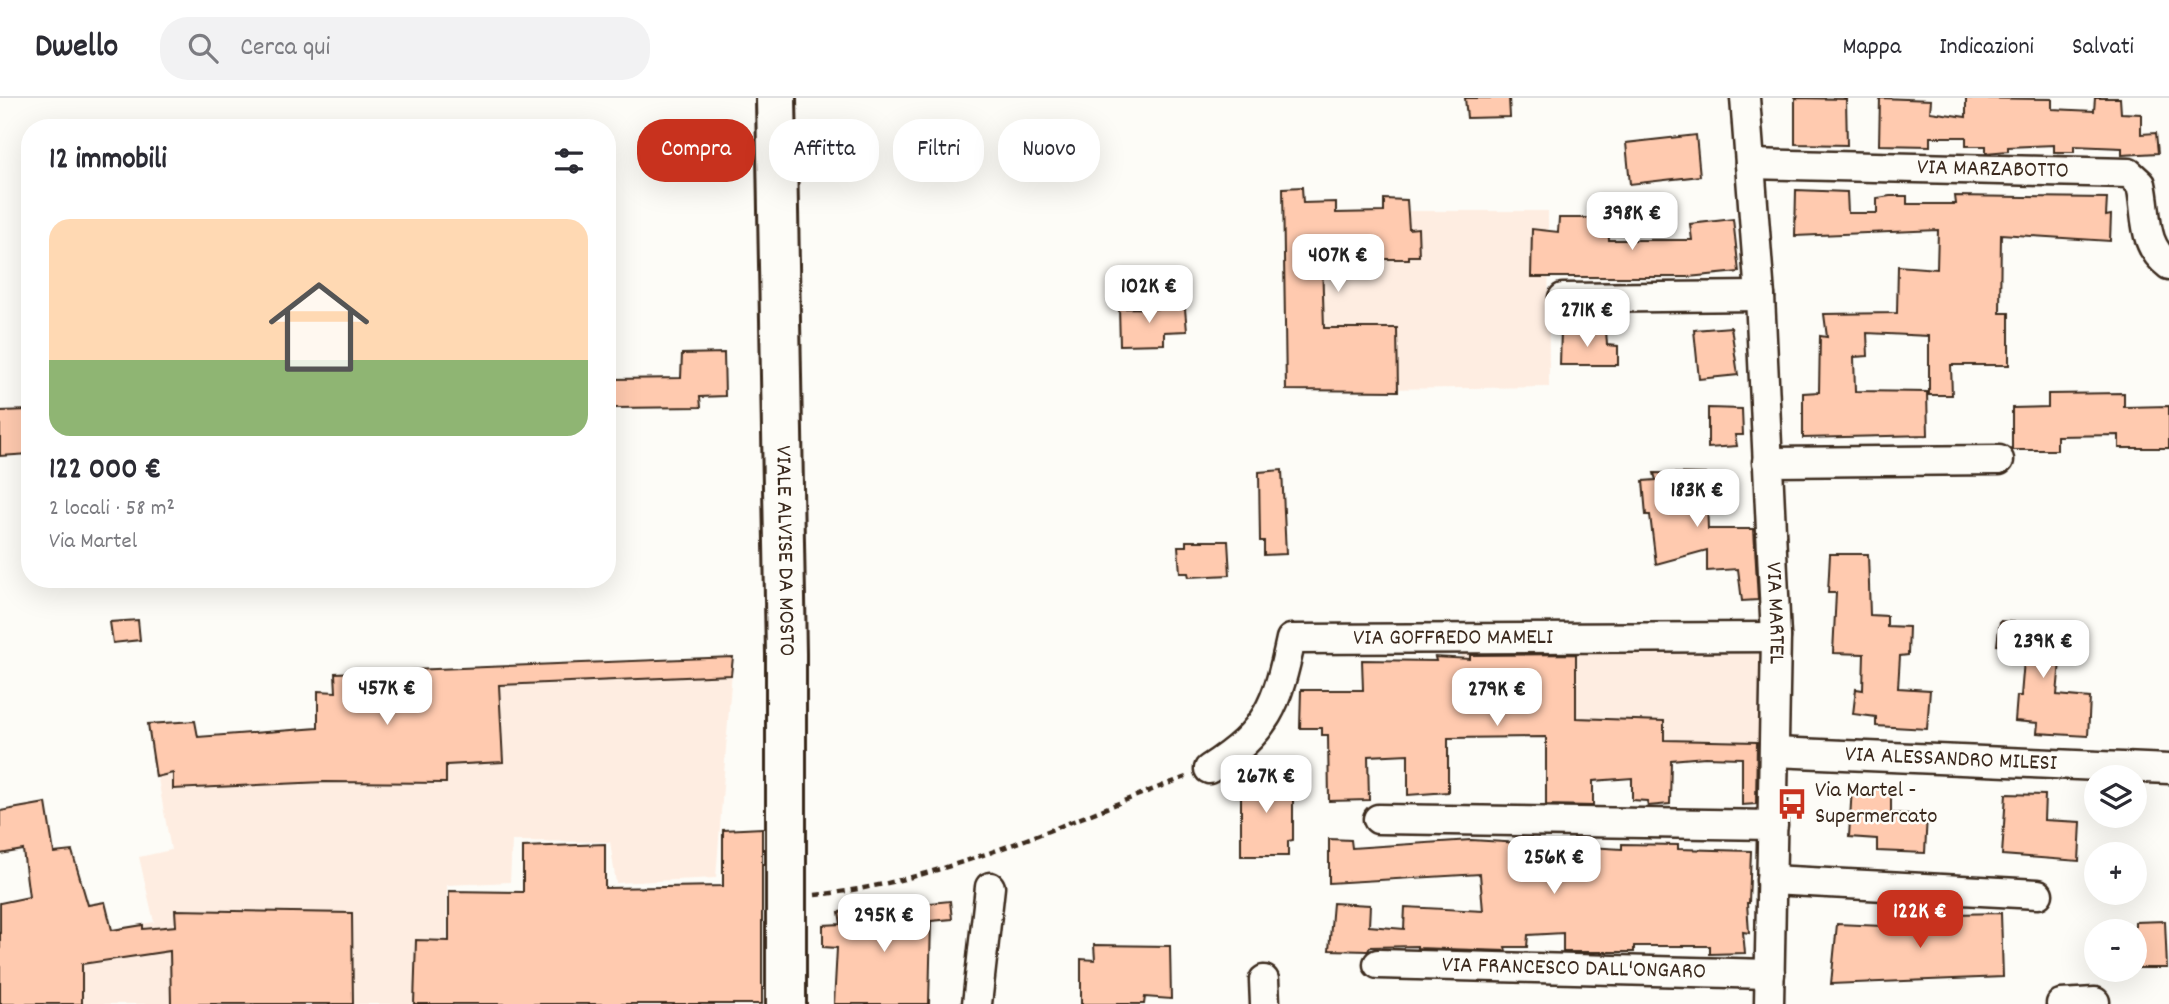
<!DOCTYPE html>
<html lang="it">
<meta charset="utf-8">
<style>
body{margin:0;font-family:Dekko,sans-serif;background:#f2f2f3;color:#2b2b33;height:100vh;display:flex;flex-direction:column;font-size:26px;white-space:nowrap}
*{box-sizing:border-box;margin:0}
p{font-size:23px;color:#7c7c81}
.icon{flex:none;width:38px;height:38px;fill:none;stroke:currentColor;stroke-width:2;stroke-linecap:round;stroke-linejoin:round}
.map{position:relative;flex:1;overflow:hidden}
.side{position:absolute;left:21px;top:21px;width:595px;height:469px;display:flex;flex-direction:column;background:#fff;border-radius:28px;box-shadow:0 7px 28px #0002}
.side>*{flex:none}
.top-card{position:absolute;left:637px;top:21px;width:665px;height:63px;display:flex;gap:14px}
.tools{position:absolute;left:2084px;top:667px;display:grid;gap:14px}
.tools a{display:grid;place-items:center;width:63px;height:63px;border-radius:50%;background:#fff;box-shadow:0 7px 28px #0002;font-size:35px}
.price{position:absolute;translate:-50% -60px;padding:0 16px;border-radius:14px;background:#fff;color:#222;font-size:23px;line-height:46px;filter:drop-shadow(0 2px 4px #0008)}
.price::after{content:'';position:absolute;left:50%;top:42px;width:21px;height:16px;margin-left:-10px;background:inherit;clip-path:polygon(0 0,100% 0,50% 100%)}
.price.current{background:#c8321e;color:#fff}
ul{padding:0;list-style:none}
li{display:grid;align-content:center;gap:14px;height:371px;padding:0 28px}
li+li{border-top:2px solid #e1e1e2}
li span{display:grid;place-items:center;height:217px;border-radius:21px;color:#555}
li>.icon{margin-inline-start:auto}
span .icon{width:126px;height:126px;fill:#fffc;stroke-width:1}
li b{font-size:30px}
h2{display:flex;justify-content:space-between;align-items:center;height:84px;padding:0 28px;font-size:30px}
.tag{padding:0 24px;border-radius:28px;background:#fff;box-shadow:0 7px 28px #0002;font-size:24px;line-height:63px}
.tag.current{background:#c8321e;color:#fff}
header{display:flex;align-items:center;gap:42px;box-sizing:border-box;height:98px;padding:0 35px;background:#fff;border-bottom:2px solid #e1e1e2}
header strong{font-size:33px}
nav{display:flex;gap:38px;margin-inline-start:auto;font-size:24px}
.search{width:490px;height:63px;background:#f2f2f3;display:flex;align-items:center;gap:18px;box-sizing:border-box;padding:0 24px;border-radius:28px;color:#7c7c81;font-size:26px}
.map>svg:first-child{display:block}
.built{fill:#feede1}
.building{fill:#ffcaaf;stroke:#3b2a1e;stroke-width:2}
.lines{fill:none;stroke-linecap:round;stroke-linejoin:round}
.minor-casing{stroke:#3b2a1e;stroke-width:33}
.secondary-casing{stroke:#3b2a1e;stroke-width:44}
.path{stroke:#3b2a1e;stroke-width:4.5;stroke-dasharray:7 5;stroke-linecap:butt}
.minor{stroke:#fdfcf7;stroke-width:28}
.secondary{stroke:#fdfcf7;stroke-width:38}
.labels{text-anchor:middle;dominant-baseline:central;stroke-width:5;stroke-linejoin:round;paint-order:stroke}
.street-label{font-size:23px;fill:#3b2a1e;stroke:#fdfcf7}
.poi-label{font-size:23px;fill:#3b2a1e;stroke:#fdfcf7;text-anchor:start}
</style>
<header>
<strong>Dwello</strong>
<div class="search"><svg class="icon" aria-label="search" viewBox="0 0 24 24"><circle cx="10" cy="10" r="6"/><path d="M15 15l6 6"/></svg>Cerca qui</div>
<nav><a>Mappa</a><a>Indicazioni</a><a>Salvati</a></nav>
</header>
<div class="map">
<svg width="2169" height="906" viewBox="0 0 2169 906">
<rect width="100%" height="100%" fill="#fdfcf7"/>
<filter id="ink" filterUnits="userSpaceOnUse"><feTurbulence type="fractalNoise" baseFrequency=".0143" numOctaves="2"/><feDisplacementMap in="SourceGraphic" scale="14" xChannelSelector="R" yChannelSelector="G"/><feConvolveMatrix kernelMatrix="1 2 1 2 8 2 1 2 1" color-interpolation-filters="sRGB"/></filter>
<g filter="url(#ink)">
<path class="built" d="M 1407,113 L 1548,113 L 1549,289 L 1286,292 L 1283,116 Z
M 1463,546 L 1758,552 L 1762,554 L 1766,644 L 1557,638 L 1471,640 L 1472,597 L 1461,564 Z
M 733,559 L 716,780 L 616,785 L 610,744 L 512,743 L 510,784 L 447,787 L 447,906 L 0,906 L 82,837 L 154,824 L 139,759 L 171,752 L 148,626 L 195,623 L 199,639 L 315,630 L 315,634 L 336,633 L 335,575 Z"/>
<path class="building" d="M 1465,0 L 1509,0 L 1510,19 L 1467,20 Z
M 1795,0 L 1846,1 L 1847,47 L 1795,46 Z
M 1880,0 L 1931,2 L 1930,14 L 1966,19 L 1966,0 L 2052,1 L 2052,11 L 2094,13 L 2095,0 L 2120,0 L 2121,15 L 2141,16 L 2141,36 L 2156,35 L 2158,55 L 2122,57 L 2122,50 L 2074,48 L 2074,54 L 2054,54 L 2054,47 L 2008,49 L 2008,53 L 1986,55 L 1986,48 L 1966,48 L 1966,39 L 1930,39 L 1930,48 L 1879,47 Z
M 1696,37 L 1700,78 L 1630,86 L 1626,45 Z
M 1302,89 L 1303,105 L 1336,104 L 1336,115 L 1384,114 L 1384,101 L 1407,102 L 1409,131 L 1418,130 L 1419,158 L 1409,158 L 1409,161 L 1322,161 L 1324,230 L 1397,230 L 1398,293 L 1286,292 L 1283,90 Z
M 1796,92 L 1847,94 L 1848,115 L 1877,115 L 1877,100 L 1890,98 L 1907,98 L 1907,106 L 1956,106 L 1955,98 L 2107,100 L 2106,118 L 2111,117 L 2110,143 L 2001,136 L 2000,215 L 2009,215 L 2009,267 L 1951,267 L 1952,297 L 1929,297 L 1929,238 L 1867,235 L 1868,258 L 1854,259 L 1855,293 L 1927,294 L 1928,337 L 1803,340 L 1803,295 L 1819,294 L 1820,238 L 1827,239 L 1824,216 L 1897,215 L 1898,168 L 1937,171 L 1938,132 L 1795,138 Z
M 1559,120 L 1608,120 L 1609,142 L 1692,142 L 1690,126 L 1733,121 L 1739,174 L 1688,179 L 1531,179 L 1532,131 L 1558,134 Z
M 1119,210 L 1185,211 L 1187,233 L 1164,234 L 1164,246 L 1120,247 Z
M 1731,229 L 1738,277 L 1699,281 L 1694,232 Z
M 1561,232 L 1606,232 L 1607,247 L 1618,248 L 1618,267 L 1560,267 Z
M 724,255 L 725,298 L 700,299 L 701,309 L 614,310 L 613,281 L 681,280 L 682,256 Z
M 2124,295 L 2124,309 L 2169,308 L 2169,350 L 2119,350 L 2119,337 L 2057,338 L 2057,352 L 2012,352 L 2012,310 L 2048,309 L 2048,296 Z
M 1708,310 L 1742,311 L 1743,337 L 1735,337 L 1737,348 L 1708,350 Z
M 30,312 L 30,356 L 0,358 L 0,313 Z
M 1282,372 L 1286,456 L 1264,457 L 1264,443 L 1260,443 L 1259,374 Z
M 1654,375 L 1706,376 L 1708,431 L 1754,431 L 1758,502 L 1742,503 L 1738,471 L 1707,473 L 1707,452 L 1656,466 L 1650,417 L 1646,417 L 1643,383 L 1656,382 Z
M 1186,443 L 1228,443 L 1230,477 L 1189,479 L 1188,475 L 1180,475 L 1178,448 L 1186,448 Z
M 1830,456 L 1868,456 L 1870,517 L 1887,518 L 1887,528 L 1909,529 L 1908,557 L 1900,558 L 1898,590 L 1930,592 L 1927,631 L 1876,628 L 1876,619 L 1853,616 L 1856,591 L 1863,592 L 1864,556 L 1833,555 L 1836,495 L 1828,495 Z
M 138,522 L 140,542 L 113,545 L 110,524 Z
M 2000,523 L 2047,527 L 2046,536 L 2068,536 L 2068,563 L 2060,563 L 2057,597 L 2090,600 L 2088,638 L 2037,635 L 2038,625 L 2015,623 L 2017,598 L 2021,598 L 2024,562 L 2004,562 L 2006,548 L 1997,547 Z
M 1576,556 L 1576,620 L 1664,623 L 1664,642 L 1757,644 L 1756,706 L 1742,707 L 1742,660 L 1705,659 L 1671,662 L 1670,706 L 1648,708 L 1647,703 L 1632,702 L 1632,680 L 1593,683 L 1593,708 L 1546,707 L 1546,639 L 1448,640 L 1448,694 L 1408,697 L 1408,656 L 1368,658 L 1369,702 L 1329,703 L 1328,637 L 1322,637 L 1322,630 L 1300,630 L 1301,592 L 1363,592 L 1362,562 L 1436,563 L 1435,559 L 1470,561 L 1470,557 Z
M 733,559 L 731,577 L 499,587 L 503,664 L 446,667 L 446,685 L 324,684 L 173,691 L 173,675 L 156,679 L 148,626 L 195,623 L 198,639 L 318,630 L 318,593 L 336,594 L 335,575 Z
M 1241,676 L 1288,676 L 1288,693 L 1293,694 L 1293,742 L 1288,743 L 1288,758 L 1241,758 Z
M 1852,688 L 1891,691 L 1891,715 L 1927,717 L 1925,755 L 1877,753 L 1877,741 L 1849,739 Z
M 2006,696 L 2045,697 L 2044,722 L 2081,724 L 2079,763 L 2002,757 Z
M 46,705 L 54,755 L 72,753 L 88,807 L 105,804 L 112,832 L 143,827 L 143,831 L 176,828 L 175,812 L 352,815 L 353,906 L 171,906 L 170,853 L 82,866 L 82,906 L 0,906 L 0,805 L 29,799 L 23,752 L 0,756 L 0,713 Z
M 762,730 L 762,906 L 414,906 L 416,842 L 449,843 L 449,793 L 523,794 L 523,749 L 605,746 L 605,790 L 723,788 L 723,732 Z
M 1329,741 L 1351,742 L 1352,750 L 1471,742 L 1622,751 L 1622,746 L 1678,747 L 1678,751 L 1751,753 L 1749,805 L 1747,805 L 1749,835 L 1743,834 L 1745,855 L 1710,856 L 1710,848 L 1634,848 L 1634,854 L 1563,854 L 1563,835 L 1528,837 L 1527,849 L 1505,849 L 1506,853 L 1417,850 L 1417,848 L 1370,849 L 1368,853 L 1329,852 L 1333,805 L 1370,807 L 1369,828 L 1404,831 L 1405,809 L 1483,813 L 1480,776 L 1329,785 Z
M 950,803 L 952,821 L 931,823 L 929,906 L 834,906 L 837,850 L 823,849 L 823,827 L 841,826 L 839,814 Z
M 2001,815 L 2003,879 L 1831,886 L 1837,826 L 1906,829 L 1906,817 Z
M 2165,823 L 2167,870 L 2135,870 L 2135,824 Z
M 1094,847 L 1170,848 L 1171,901 L 1145,899 L 1144,906 L 1081,906 L 1081,861 L 1095,862 Z"/>
<g class="lines">
<defs>
<g id="minor">
<path id="s1" d="M 1745,0 L 1760,198 L 1776,539 L 1769,906"/>
<path id="s2" d="M 1750,66 L 2129,75 L 2141,86 C 2148,117 2141,146 2169,167"/>
<path d="M 1563,200 L 1760,198"/>
<path d="M 1767,364 L 1999,362"/>
<path id="s3" d="M 1774,654 L 2169,671"/>
<path id="s4" d="M 1209,671 C 1268,633 1277,607 1291,541 L 1776,539"/>
<path d="M 1378,721 L 1773,727"/>
<path d="M 1771,782 L 2038,796"/>
<path id="s5" d="M 1378,866 L 1770,876"/>
<path d="M 1264,882 L 1265,906"/>
<path d="M 977,906 L 990,789"/>
<path d="M 2061,906 L 2095,904"/>
</g>
<g id="secondary">
<path id="s6" d="M 776,0 L 786,556 L 786,906"/>
</g>
</defs>
<use href="#minor" class="minor-casing"/>
<use href="#secondary" class="secondary-casing"/>
<path class="path" d="M 815,797 C 941,785 1069,722 1186,679"/>
<use href="#minor" class="minor"/>
<use href="#secondary" class="secondary"/>
</g>
</g>
<defs>
<symbol id="bus-bare" viewBox="-9 -9 18 18"><path d="M-5-6H5V4H4V6H2V4H-2V6H-4V4H-5ZM-3.5-4V0h7V-4ZM-3.5 1.2v1.5H-2V1.2ZM2 1.2v1.5H3.5V1.2Z" fill="#c8321e" stroke="#fdfcf7" stroke-width="2.5" paint-order="stroke"/></symbol>
</defs>
<g fill-rule="evenodd">
<use href="#bus-bare" x="1770" y="684" width="44" height="44"/>
</g>
<g class="labels">
<g class="street-label">
<text stroke="none"><textPath href="#s2" startOffset="243">VIA MARZABOTTO</textPath></text>
<text stroke="none"><textPath href="#s6" startOffset="453">VIALE ALVISE DA MOSTO</textPath></text>
<text stroke="none"><textPath href="#s1" startOffset="516">VIA MARTEL</textPath></text>
<text stroke="none"><textPath href="#s4" startOffset="322">VIA GOFFREDO MAMELI</textPath></text>
<text stroke="none"><textPath href="#s3" startOffset="177">VIA ALESSANDRO MILESI</textPath></text>
<text stroke="none"><textPath href="#s5" startOffset="196">VIA FRANCESCO DALL'ONGARO</textPath></text>
</g>
<g class="poi-label">
<text x="1815" y="693">Via Martel -<tspan x="1815" dy="26">Supermercato</tspan></text>
</g>
</g>
</svg>
<div class="tools">
<a><svg class="icon" aria-label="layers" viewBox="0 0 24 24"><path d="M12 4l9 5-9 5-9-5zM3 14l9 5 9-5"/></svg></a>
<a>+</a>
<a>−</a>
</div>
<b class="price" style="left:1632px;top:154px">398K €</b>
<b class="price" style="left:1338px;top:196px">407K €</b>
<b class="price" style="left:1149px;top:227px">102K €</b>
<b class="price" style="left:1587px;top:251px">271K €</b>
<b class="price" style="left:1697px;top:431px">183K €</b>
<b class="price" style="left:2043px;top:582px">239K €</b>
<b class="price" style="left:387px;top:629px">457K €</b>
<b class="price" style="left:1497px;top:630px">279K €</b>
<b class="price" style="left:1266px;top:717px">267K €</b>
<b class="price" style="left:1554px;top:798px">256K €</b>
<b class="price current" style="left:1920px;top:852px">122K €</b>
<b class="price" style="left:884px;top:856px">295K €</b>
<div class="top-card">
<a class="tag current">Compra</a>
<a class="tag">Affitta</a>
<a class="tag">Filtri</a>
<a class="tag">Nuovo</a>
</div>
<section class="side">
<h2>12 immobili<svg class="icon" aria-label="filters" viewBox="0 0 24 24"><path d="M4 7h16M4 17h16"/><circle cx="9" cy="7" r="2"/><circle cx="15" cy="17" r="2"/></svg></h2>
<ul>
<li><span style="background:linear-gradient(#ffd9b3 65%,#8fb573 0)"><svg class="icon" aria-label="home" viewBox="0 0 24 24"><path d="M3 11l9-7 9 7M6 9v11h12V9"/></svg></span><div><b>122 000 €</b><p>2 locali · 58 m²</p><p>Via Martel</p></div></li>
</ul>
</section>
</div>
